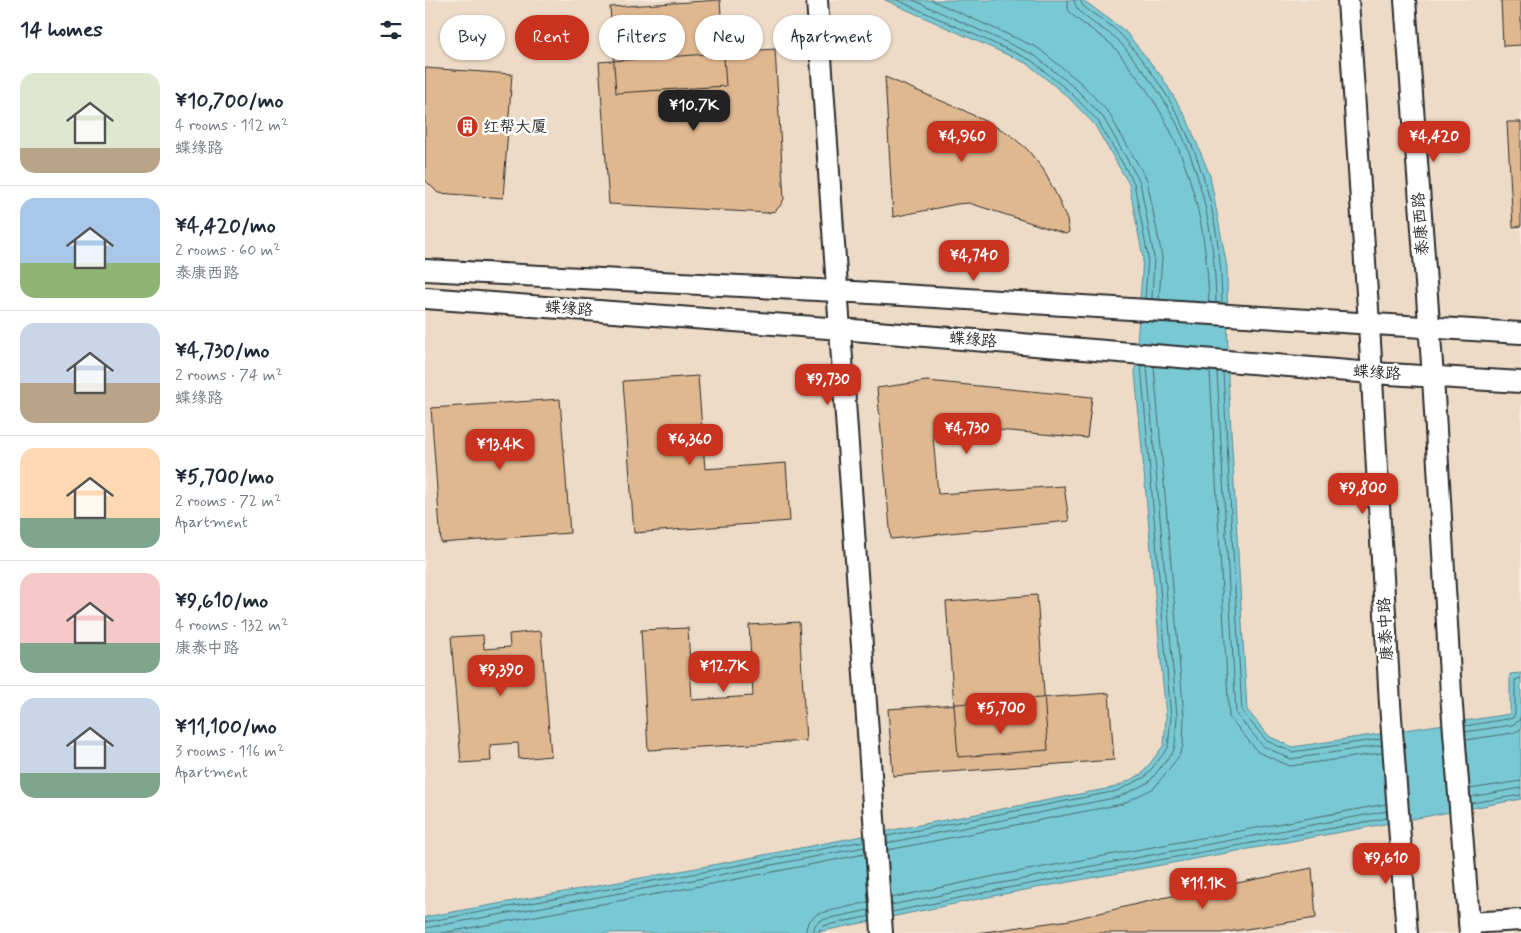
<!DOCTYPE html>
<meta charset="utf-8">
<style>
body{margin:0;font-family:Mynerve,"LXGW WenKai TC",sans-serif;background:#f2f2f3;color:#1f2937;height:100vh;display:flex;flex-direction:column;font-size:19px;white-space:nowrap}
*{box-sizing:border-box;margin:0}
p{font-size:16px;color:#747a83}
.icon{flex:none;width:28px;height:28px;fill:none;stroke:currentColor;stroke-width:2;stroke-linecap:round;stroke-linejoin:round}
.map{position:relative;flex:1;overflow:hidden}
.details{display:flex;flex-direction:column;background:#fff;width:425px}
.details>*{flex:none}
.hud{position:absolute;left:15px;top:15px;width:475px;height:45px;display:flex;gap:10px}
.price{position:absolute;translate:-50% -42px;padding:0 11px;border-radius:10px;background:#c8321e;color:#fff;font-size:16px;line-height:32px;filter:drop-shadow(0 1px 2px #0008)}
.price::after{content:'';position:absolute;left:50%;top:30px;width:15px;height:11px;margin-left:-8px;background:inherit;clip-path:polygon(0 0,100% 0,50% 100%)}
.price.active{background:#222;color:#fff}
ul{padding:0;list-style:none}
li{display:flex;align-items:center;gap:15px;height:125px;padding:0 20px}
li+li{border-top:1px solid #e0e1e3}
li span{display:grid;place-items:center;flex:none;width:140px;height:100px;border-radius:15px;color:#555}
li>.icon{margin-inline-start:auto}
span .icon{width:60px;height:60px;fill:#fffc;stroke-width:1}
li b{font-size:21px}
h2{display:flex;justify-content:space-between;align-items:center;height:60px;padding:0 20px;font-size:21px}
.pill{padding:0 18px;border-radius:22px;background:#fff;box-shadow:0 1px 4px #0004;font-size:18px;line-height:45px}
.pill.active{background:#c8321e;color:#fff}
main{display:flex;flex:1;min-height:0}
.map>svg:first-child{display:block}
.built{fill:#eedbc7}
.water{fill:#79c9d5;stroke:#5a8a91}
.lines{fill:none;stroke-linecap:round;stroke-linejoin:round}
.shore{stroke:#4a6a6f;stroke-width:1}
.building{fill:#dfb890;stroke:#2b2b2b}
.tertiary-casing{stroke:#2b2b2b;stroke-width:24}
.tertiary{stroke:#fff;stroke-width:20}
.labels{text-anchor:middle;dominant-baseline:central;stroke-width:5;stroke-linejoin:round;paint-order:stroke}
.poi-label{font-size:16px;fill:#2b2b2b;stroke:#fff;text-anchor:start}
.street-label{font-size:16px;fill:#2b2b2b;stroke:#fff}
</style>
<main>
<section class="details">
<h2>14 homes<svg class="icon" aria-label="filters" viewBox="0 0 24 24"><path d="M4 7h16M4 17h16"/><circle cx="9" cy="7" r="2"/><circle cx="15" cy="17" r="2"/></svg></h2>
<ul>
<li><span style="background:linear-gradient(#dfe7d0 75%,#b9a48a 0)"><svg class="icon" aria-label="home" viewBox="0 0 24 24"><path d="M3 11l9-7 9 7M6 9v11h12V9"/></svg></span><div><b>¥10,700/mo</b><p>4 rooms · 112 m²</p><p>蝶缘路</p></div></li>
<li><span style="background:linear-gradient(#a9c7e8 65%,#8fb573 0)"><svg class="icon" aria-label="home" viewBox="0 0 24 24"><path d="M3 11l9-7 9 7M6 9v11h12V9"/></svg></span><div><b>¥4,420/mo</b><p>2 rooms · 60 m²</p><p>泰康西路</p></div></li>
<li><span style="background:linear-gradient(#c9d6e8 60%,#b9a48a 0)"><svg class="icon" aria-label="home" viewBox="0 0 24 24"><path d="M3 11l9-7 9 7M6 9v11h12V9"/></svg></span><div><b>¥4,730/mo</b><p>2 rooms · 74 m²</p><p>蝶缘路</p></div></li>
<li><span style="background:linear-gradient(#ffd9b3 70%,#7fa58c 0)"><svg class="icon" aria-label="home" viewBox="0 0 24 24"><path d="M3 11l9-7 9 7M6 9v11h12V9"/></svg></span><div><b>¥5,700/mo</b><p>2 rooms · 72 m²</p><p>Apartment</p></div></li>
<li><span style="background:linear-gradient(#f6c9c9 70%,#7fa58c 0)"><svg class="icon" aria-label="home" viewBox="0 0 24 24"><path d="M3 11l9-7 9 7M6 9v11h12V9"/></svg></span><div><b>¥9,610/mo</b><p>4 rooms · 132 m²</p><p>康泰中路</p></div></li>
<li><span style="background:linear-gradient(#c9d6e8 75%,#7fa58c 0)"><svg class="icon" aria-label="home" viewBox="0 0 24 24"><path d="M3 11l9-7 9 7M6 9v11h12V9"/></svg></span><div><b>¥11,100/mo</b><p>3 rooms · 116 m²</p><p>Apartment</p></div></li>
</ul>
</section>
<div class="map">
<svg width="1096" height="933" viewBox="0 0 1096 933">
<rect width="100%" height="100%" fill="#f5eade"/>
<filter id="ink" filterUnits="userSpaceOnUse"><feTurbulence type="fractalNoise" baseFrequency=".02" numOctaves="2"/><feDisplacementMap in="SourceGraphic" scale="10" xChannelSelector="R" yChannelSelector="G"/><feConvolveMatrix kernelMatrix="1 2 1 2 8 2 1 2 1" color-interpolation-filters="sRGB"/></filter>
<g filter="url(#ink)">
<path class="built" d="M 0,0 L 1096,0 L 1096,933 L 0,933 Z"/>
<path class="water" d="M 460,0 L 658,0 L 700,31 L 737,77 L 762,119 L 785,176 L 802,267 L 803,379 L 822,710 L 845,737 L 868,747 L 1085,714 L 1085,674 L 1096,673 L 1096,799 L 573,895 L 388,933 L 0,933 L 0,917 L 277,867 L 691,787 L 717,774 L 739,745 L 741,717 L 710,372 L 718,258 L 704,184 L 669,124 L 643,97 L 603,64 Z"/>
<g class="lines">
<path class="shore" d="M 472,0 L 606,60 L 646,93 L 673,121 L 709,183 L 723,257 L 720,299
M 488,0 L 609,55 L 650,88 L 678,117 L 715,182 L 729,257 L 727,299
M 506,0 L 613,48 L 656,83 L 683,112 L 722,180 L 737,257 L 734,300
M 642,0 L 643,9 L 647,15 C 660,26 675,34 687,45 C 694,52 700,61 706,69 C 760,135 782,218 784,303
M 649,0 C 650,16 681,29 693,40 C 702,49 710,62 719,72 C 770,135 790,223 791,303
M 655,0 L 658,6 C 670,16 686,24 697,36 C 704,43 710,52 716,59 C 773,130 796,214 797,303
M 785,371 L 804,717 L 833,752 L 865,766 L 957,753
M 792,371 L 811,714 L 838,746 L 866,759 L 957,745
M 798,372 L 817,712 L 842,741 L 867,752 L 956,739
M 1040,726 L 1088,718 L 1090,713 L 1090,680 L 1096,678
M 1040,732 L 1087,725 L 1094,721 L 1096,715
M 1041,740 L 1088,733 L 1096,729
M 1045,789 L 1096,781
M 1045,797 L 1096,788
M 1046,803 L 1096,795
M 462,836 L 692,791 L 720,777 L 743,748 L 746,717 L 716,365
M 462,843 L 694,797 L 724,782 L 748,752 L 750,745 L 752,716 L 722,366
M 463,850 L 697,804 L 729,788 L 754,756 L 758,746 L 759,716 L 729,366
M 466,898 L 570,876 L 961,804
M 466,905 L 571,884 L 962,811
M 467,912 L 572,890 L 962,818
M 0,922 L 278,872 L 439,841
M 0,928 L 279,878 L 440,847
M 17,933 L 281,885 L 440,854
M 380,933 L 383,922 L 392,914 L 444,902
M 388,933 L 390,925 L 396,920 L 444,910
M 394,933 L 395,929 L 398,926 L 445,916"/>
</g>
<path class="building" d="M 295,0 L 301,86 L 191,93 L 185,7 Z
M 1076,0 L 1096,0 L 1096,45 L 1078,46 Z
M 350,49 L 359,199 L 355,206 L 350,211 L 342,213 L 184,204 L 174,62 Z
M 0,68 L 87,74 L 78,198 L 13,193 L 0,180 Z
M 460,77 L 538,110 L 583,133 L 602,149 L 618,169 L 633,198 L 642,220 L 644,232 L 641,234 L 544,203 L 532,204 L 468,217 Z
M 1082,122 L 1096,122 L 1096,226 L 1088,227 Z
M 273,376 L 280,469 L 361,463 L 365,521 L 209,533 L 198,381 Z
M 502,381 L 667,397 L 662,438 L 507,424 L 513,494 L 639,486 L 644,521 L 466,539 L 452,388 Z
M 135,399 L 145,533 L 16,543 L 6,408 Z
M 612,595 L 623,750 L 533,757 L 521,602 Z
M 374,622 L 381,741 L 223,750 L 216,630 L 263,628 L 267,700 L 328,696 L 324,625 Z
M 116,631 L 126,756 L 94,759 L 93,743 L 65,745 L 66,761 L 36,763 L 26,637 L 58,635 L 59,649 L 85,647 L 84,634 Z
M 684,693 L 689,760 L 468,776 L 463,709 Z
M 887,868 L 891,918 L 796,933 L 552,933 L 645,920 L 737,898 Z"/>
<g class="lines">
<defs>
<path id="tertiary" d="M 392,0 L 457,933
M 923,0 L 944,324 L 965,704 L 982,933
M 980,0 L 1008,377 L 1026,694 L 1045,933
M 0,270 L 412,291 L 1096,333
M 0,298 L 416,329 L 947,373 L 1096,382
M 1044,923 L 1096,920"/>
</defs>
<use href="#tertiary" class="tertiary-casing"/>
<use href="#tertiary" class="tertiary"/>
</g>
</g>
<defs>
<symbol id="building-disc" viewBox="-11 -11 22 22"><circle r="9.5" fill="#c8321e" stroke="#fff"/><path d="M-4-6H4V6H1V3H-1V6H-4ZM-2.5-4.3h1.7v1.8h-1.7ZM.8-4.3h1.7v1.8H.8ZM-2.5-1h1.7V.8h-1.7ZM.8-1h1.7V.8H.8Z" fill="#fff"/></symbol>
</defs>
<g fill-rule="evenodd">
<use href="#building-disc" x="30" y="114" width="25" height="25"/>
</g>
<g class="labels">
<g class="poi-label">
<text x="58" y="127">红帮大厦</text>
</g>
<g class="street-label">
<text transform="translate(996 224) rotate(-94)">泰康西路</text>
<text transform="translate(144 309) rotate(4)">蝶缘路</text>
<text transform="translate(548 340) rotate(5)">蝶缘路</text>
<text transform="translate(952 373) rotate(4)">蝶缘路</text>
<text transform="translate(961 629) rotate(-93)">康泰中路</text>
</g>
</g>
</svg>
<b class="price active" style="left:269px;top:132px">¥10.7K</b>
<b class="price" style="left:537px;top:163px">¥4,960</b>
<b class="price" style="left:1009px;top:163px">¥4,420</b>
<b class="price" style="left:549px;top:282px">¥4,740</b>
<b class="price" style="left:403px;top:406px">¥9,730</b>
<b class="price" style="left:542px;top:455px">¥4,730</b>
<b class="price" style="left:265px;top:466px">¥6,360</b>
<b class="price" style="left:75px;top:471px">¥13.4K</b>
<b class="price" style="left:938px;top:515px">¥9,800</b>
<b class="price" style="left:299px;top:693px">¥12.7K</b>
<b class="price" style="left:76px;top:697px">¥9,390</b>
<b class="price" style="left:576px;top:735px">¥5,700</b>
<b class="price" style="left:961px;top:885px">¥9,610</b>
<b class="price" style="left:778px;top:910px">¥11.1K</b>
<div class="hud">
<a class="pill">Buy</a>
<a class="pill active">Rent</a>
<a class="pill">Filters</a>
<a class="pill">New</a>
<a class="pill">Apartment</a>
</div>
</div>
</main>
